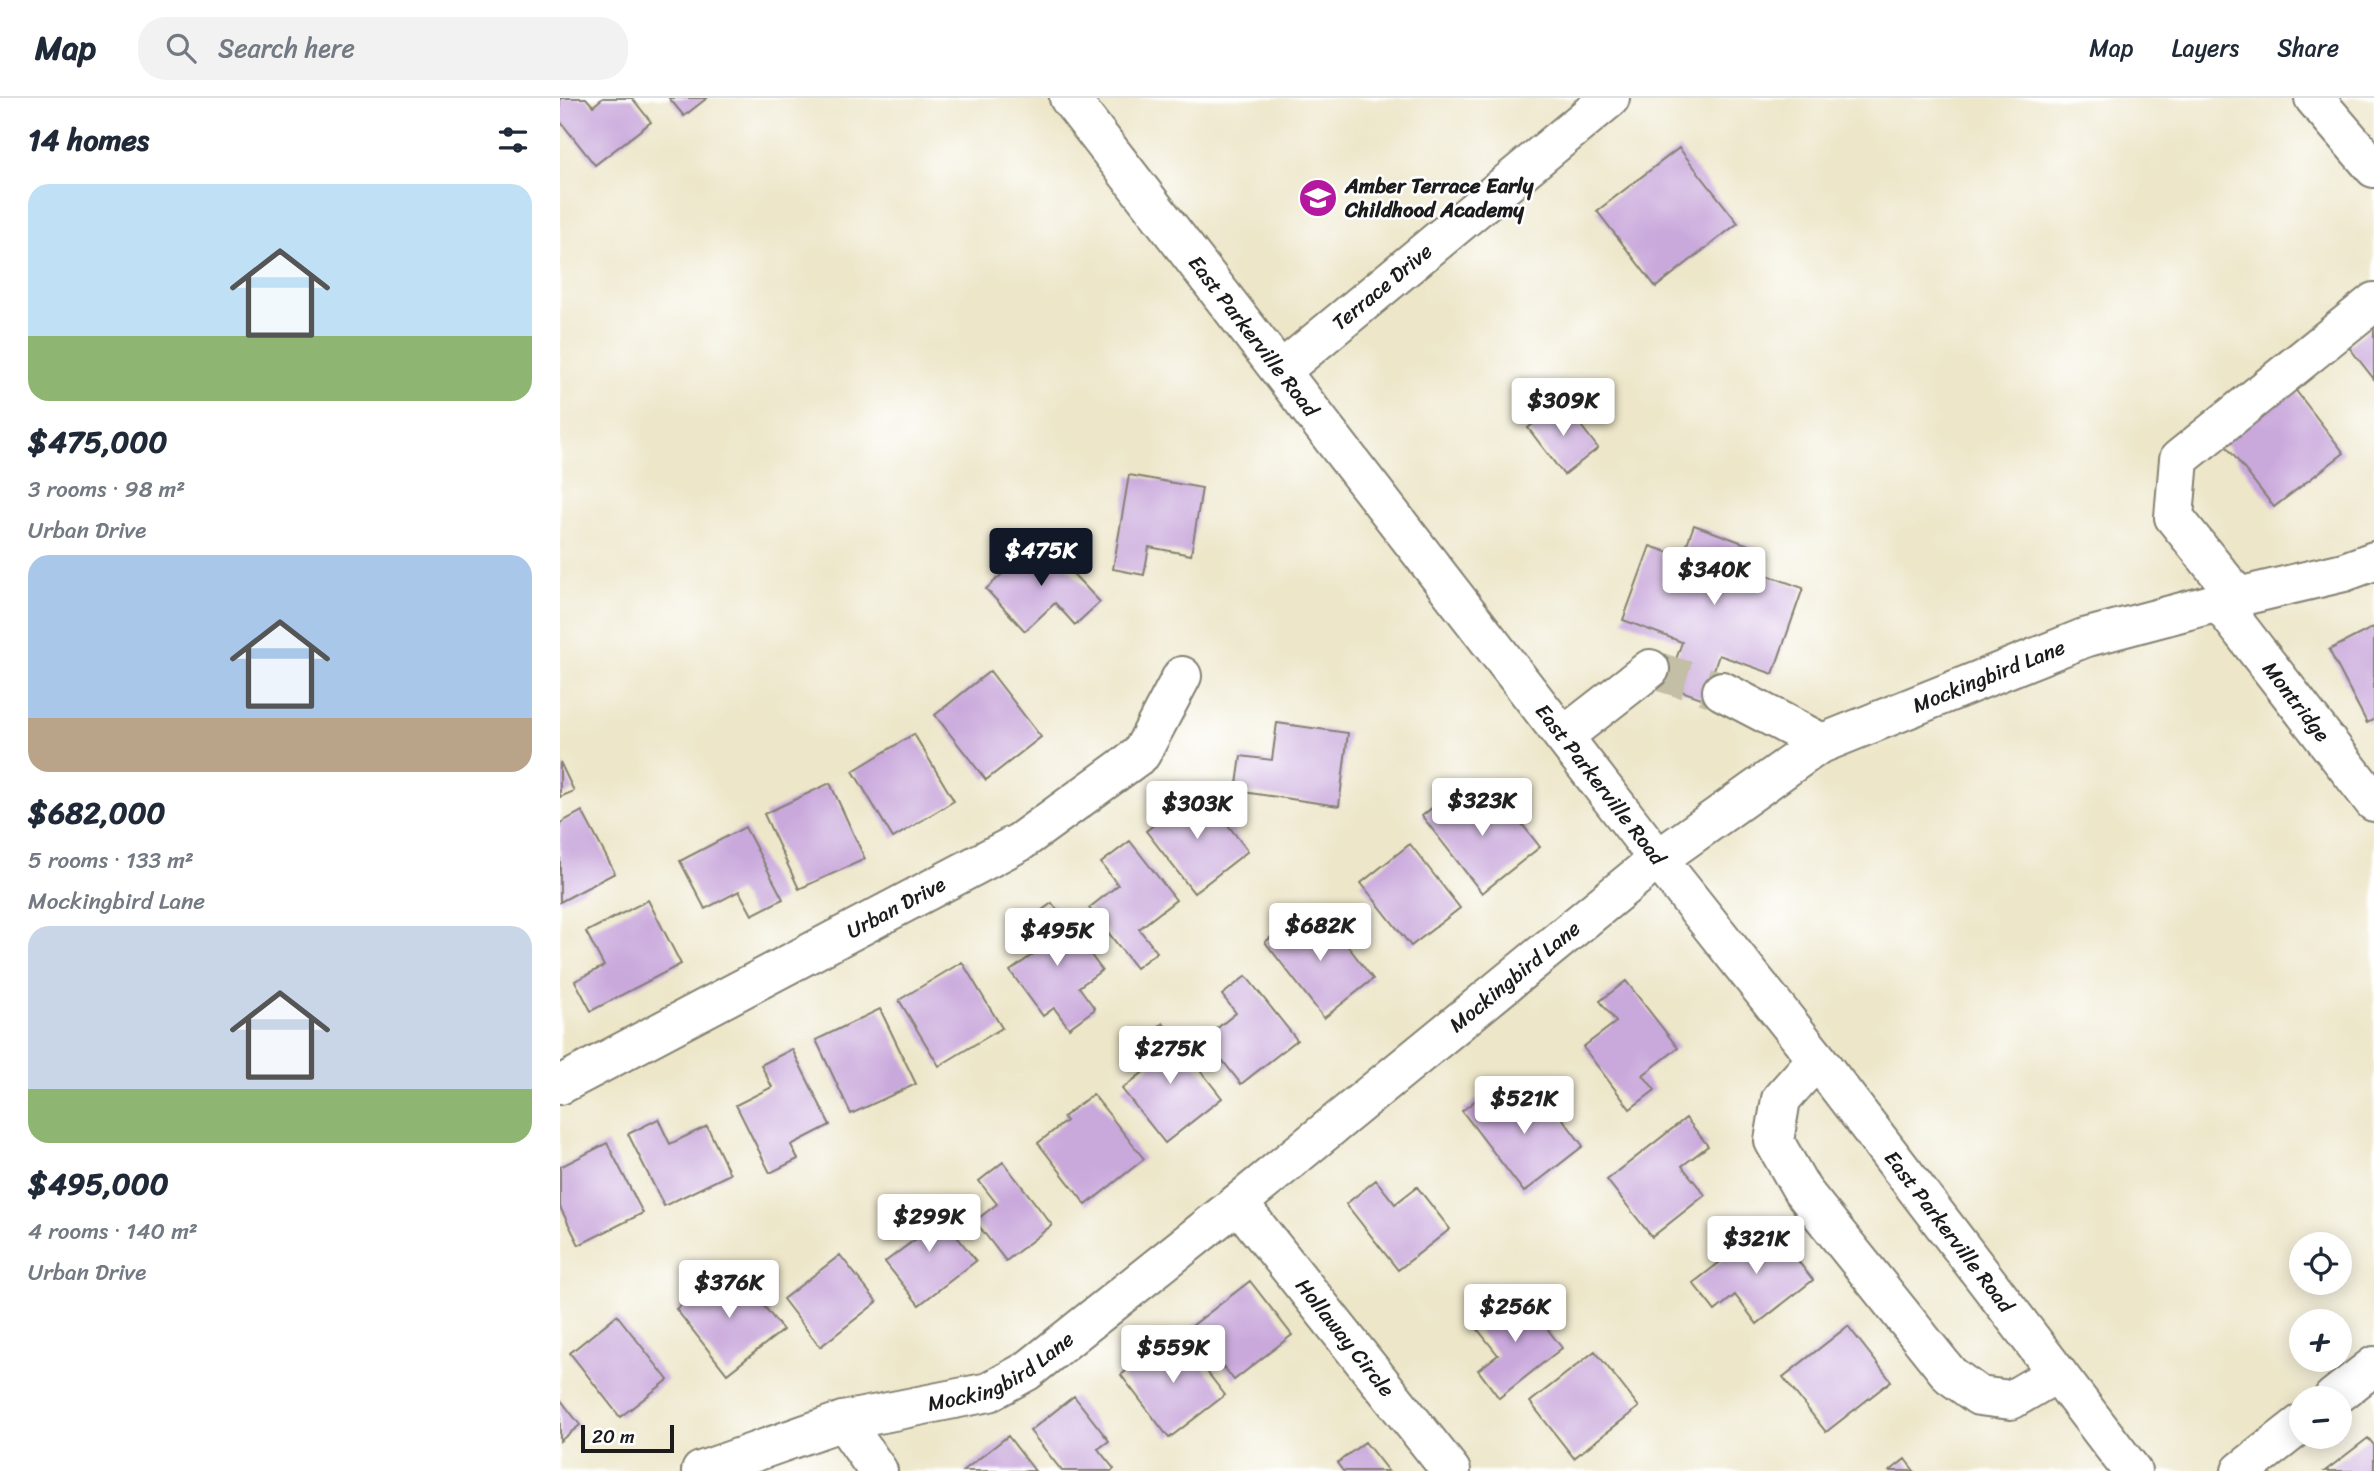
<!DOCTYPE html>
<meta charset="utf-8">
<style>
body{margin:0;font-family:Sriracha,sans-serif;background:#f2f2f3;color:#1f2937;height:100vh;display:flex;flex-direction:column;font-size:26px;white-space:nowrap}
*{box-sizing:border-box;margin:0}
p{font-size:23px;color:#747a83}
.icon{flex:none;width:38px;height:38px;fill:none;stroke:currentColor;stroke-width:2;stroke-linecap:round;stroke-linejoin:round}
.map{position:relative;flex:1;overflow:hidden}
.drawer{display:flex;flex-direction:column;background:#fff;width:560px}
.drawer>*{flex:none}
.fabs{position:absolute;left:1729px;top:1134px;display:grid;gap:14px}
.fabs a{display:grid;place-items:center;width:63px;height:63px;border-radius:50%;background:#fff;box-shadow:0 4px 18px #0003;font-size:35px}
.scale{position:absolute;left:21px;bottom:18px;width:93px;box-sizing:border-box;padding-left:7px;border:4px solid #1c1c1c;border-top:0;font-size:19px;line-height:24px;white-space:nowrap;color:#1c1c1c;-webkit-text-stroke:5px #fff;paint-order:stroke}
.price{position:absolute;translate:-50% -60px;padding:0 16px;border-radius:7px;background:#fff;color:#222;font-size:23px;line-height:46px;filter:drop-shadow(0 2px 4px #0008)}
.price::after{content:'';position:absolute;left:50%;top:42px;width:21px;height:16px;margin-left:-10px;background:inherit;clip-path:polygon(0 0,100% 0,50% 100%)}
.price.active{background:#111827;color:#fff}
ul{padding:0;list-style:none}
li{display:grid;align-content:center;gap:14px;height:371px;padding:0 28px}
li span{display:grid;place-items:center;height:217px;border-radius:21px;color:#555}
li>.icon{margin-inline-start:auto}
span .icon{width:126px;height:126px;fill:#fffc;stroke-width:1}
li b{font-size:30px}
h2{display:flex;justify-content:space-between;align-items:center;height:84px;padding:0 28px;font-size:30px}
header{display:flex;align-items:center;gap:42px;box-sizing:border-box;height:98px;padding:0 35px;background:#fff;border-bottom:2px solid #e0e1e3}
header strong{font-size:33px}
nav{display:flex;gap:38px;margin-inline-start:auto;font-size:24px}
.search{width:490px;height:63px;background:#f2f2f3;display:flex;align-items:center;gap:18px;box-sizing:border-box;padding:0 24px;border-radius:28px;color:#747a83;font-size:26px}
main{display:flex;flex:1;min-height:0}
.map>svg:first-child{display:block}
.building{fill:#c9a8db}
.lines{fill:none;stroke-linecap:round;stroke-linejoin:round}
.minor-tunnel{stroke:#c3bea6;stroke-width:38;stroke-dasharray:38 19;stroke-linecap:butt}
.minor-casing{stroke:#848172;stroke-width:42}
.major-casing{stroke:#848172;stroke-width:42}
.minor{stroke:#fff;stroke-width:38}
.major{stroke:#fff;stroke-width:38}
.labels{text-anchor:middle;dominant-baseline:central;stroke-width:5;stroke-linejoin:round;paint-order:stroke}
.poi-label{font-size:21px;font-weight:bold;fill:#1c1c1c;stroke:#fff;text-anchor:start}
.street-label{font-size:21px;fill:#1c1c1c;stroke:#fff}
</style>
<header>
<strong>Map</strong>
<div class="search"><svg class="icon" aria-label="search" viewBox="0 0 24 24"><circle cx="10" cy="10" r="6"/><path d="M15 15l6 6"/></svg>Search here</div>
<nav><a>Map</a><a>Layers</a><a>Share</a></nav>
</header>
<main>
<section class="drawer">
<h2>14 homes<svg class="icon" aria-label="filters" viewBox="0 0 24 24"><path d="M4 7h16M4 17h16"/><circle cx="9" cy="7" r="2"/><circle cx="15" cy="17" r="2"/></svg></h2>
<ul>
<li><span style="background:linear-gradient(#bfe0f5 70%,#8fb573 0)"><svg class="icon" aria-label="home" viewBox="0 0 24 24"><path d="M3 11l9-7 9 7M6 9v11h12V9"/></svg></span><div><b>$475,000</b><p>3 rooms · 98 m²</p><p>Urban Drive</p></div></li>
<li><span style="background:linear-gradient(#a9c7e8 75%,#b9a48a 0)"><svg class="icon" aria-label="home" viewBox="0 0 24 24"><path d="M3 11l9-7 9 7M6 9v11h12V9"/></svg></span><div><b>$682,000</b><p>5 rooms · 133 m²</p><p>Mockingbird Lane</p></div></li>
<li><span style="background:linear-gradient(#c9d6e8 75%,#8fb573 0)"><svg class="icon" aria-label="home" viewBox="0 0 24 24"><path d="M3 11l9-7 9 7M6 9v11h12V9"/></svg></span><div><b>$495,000</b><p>4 rooms · 140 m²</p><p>Urban Drive</p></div></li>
</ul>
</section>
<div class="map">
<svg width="1814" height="1373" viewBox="0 0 1814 1373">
<rect width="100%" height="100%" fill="#fff"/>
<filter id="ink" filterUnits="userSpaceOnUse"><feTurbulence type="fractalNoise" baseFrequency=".0143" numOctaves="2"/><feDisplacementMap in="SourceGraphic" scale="14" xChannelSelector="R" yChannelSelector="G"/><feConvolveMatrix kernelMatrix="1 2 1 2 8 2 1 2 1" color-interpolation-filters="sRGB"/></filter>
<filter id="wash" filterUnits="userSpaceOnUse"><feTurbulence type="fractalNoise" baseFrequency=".00686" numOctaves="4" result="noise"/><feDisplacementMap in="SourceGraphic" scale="28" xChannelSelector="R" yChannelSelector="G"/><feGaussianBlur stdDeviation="1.57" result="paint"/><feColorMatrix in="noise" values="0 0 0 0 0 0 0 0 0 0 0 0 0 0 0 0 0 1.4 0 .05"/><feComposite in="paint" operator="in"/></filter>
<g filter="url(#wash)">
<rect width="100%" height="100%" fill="#ede6c9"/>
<g id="blocks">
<path class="building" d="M 0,0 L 26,0 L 33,8 L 43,0 L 72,0 L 91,24 L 35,67 L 0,23 Z
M 109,0 L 147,0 L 124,18 Z
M 1119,50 L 1178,125 L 1096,189 L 1037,113 Z
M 1814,228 L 1814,281 L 1788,248 Z
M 1730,285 L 1784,355 L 1714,409 L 1660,340 Z
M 1002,303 L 1038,350 L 1004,377 L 968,330 Z
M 569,377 L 642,390 L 631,457 L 589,449 L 584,477 L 553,471 Z
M 1134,427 L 1208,454 L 1201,475 L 1243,490 L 1213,576 L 1159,557 L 1144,601 L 1107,588 L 1122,544 L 1063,522 L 1090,448 L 1122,459 Z
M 480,441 L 540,504 L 515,527 L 495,505 L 465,533 L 426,491 Z
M 1814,529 L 1814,621 L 1807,625 L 1769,552 Z
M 430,573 L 481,639 L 426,682 L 375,617 Z
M 717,625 L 788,635 L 779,708 L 676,693 L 681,658 L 712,662 Z
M 354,636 L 394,703 L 333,740 L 293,673 Z
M 0,664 L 14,693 L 0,699 Z
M 270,685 L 305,761 L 239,791 L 204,716 Z
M 640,691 L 688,753 L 634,795 L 586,733 Z
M 936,693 L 980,749 L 922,795 L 862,718 L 888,697 L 904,717 Z
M 22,713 L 55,775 L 0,804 L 0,725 Z
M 185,729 L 223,801 L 192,817 L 179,793 L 145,811 L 120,763 Z
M 570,743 L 616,802 L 579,831 L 597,854 L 576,870 L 529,810 L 558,787 L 541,765 Z
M 850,746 L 900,810 L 851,848 L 801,785 Z
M 88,802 L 121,866 L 31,913 L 15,883 L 44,868 L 26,834 Z
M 492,805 L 542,872 L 519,889 L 535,911 L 509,930 L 494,910 L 483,918 L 450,873 L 482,850 L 464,825 Z
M 764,817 L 813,881 L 764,920 L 705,844 L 734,821 L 743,833 Z
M 402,864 L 442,930 L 379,968 L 339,902 Z
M 686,878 L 737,942 L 681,986 L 645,940 L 676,915 L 662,897 Z
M 1066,883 L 1118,950 L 1083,977 L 1095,992 L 1070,1011 L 1023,949 L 1056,924 L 1040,903 Z
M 320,911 L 356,986 L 291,1016 L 256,942 Z
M 603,925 L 662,1000 L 605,1045 L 562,991 L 591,968 L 574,947 Z
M 232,951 L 270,1027 L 231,1047 L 238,1061 L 210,1075 L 176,1007 L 212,989 L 201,967 Z
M 929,992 L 948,1017 L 981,992 L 1023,1048 L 964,1094 L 902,1013 Z
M 533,996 L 584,1061 L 526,1107 L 478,1045 L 506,1023 L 503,1019 Z
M 1126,1020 L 1148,1048 L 1122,1068 L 1145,1097 L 1092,1139 L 1047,1082 Z
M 98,1021 L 110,1046 L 147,1028 L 170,1076 L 104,1108 L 68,1036 Z
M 47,1045 L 83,1115 L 19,1147 L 0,1109 L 0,1069 Z
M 443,1064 L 492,1127 L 446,1163 L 415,1123 L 437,1106 L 419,1083 Z
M 816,1082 L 835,1106 L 857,1089 L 890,1131 L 838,1172 L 786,1106 Z
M 367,1100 L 416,1163 L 359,1207 L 325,1164 L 357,1140 L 341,1120 Z
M 1209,1126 L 1253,1182 L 1197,1226 L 1175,1197 L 1155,1213 L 1133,1185 Z
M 280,1157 L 317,1204 L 260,1249 L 223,1201 Z
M 172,1168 L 223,1232 L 167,1276 L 116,1211 Z
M 690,1183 L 732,1237 L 674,1282 L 632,1228 Z
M 959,1194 L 1002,1250 L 939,1300 L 918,1272 L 938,1257 L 915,1228 Z
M 57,1217 L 108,1282 L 60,1319 L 10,1255 Z
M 1288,1228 L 1331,1283 L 1266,1334 L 1223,1279 Z
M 616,1234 L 665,1297 L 609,1340 L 561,1277 Z
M 1035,1253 L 1079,1309 L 1014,1360 L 970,1304 Z
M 514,1298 L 549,1343 L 538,1351 L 554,1371 L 552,1373 L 502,1373 L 470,1333 Z
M 0,1301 L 20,1327 L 0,1343 Z
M 448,1338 L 475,1373 L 403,1373 Z
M 1808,1340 L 1814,1347 L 1814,1373 L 1765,1373 Z
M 805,1344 L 828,1373 L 783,1373 L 777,1365 Z
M 1345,1361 L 1354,1373 L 1330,1373 Z"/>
</g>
</g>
<g filter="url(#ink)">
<use href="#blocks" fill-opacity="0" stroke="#848172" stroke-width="2"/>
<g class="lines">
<path class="minor-tunnel" d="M 1090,571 L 1162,593"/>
<defs>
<g id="minor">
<path d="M 1754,0 L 1814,70"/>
<path id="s1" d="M 722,272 L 1050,0"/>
<path d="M 1678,499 L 1614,419 L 1619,361 L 1814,204"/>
<path id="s2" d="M 1659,504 L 1814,704"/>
<path d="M 1162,593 L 1262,645"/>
<path d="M 1004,638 L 1090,571"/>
<path d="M 1257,961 L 1221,1001 L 1214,1043 L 1242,1092 L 1390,1277 L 1419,1298 L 1451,1302 L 1497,1275"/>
<path id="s3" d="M 0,987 L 460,744 L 581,656 L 622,578"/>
<path id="s4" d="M 678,1105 L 891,1373"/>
<path d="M 1773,1300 L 1814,1268"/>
<path d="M 283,1323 L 318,1373"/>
<path id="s5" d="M 141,1373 L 283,1323 L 429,1294 L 467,1273 L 678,1105 L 1098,761 L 1258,647 L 1524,540 L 1678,499 L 1784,474 L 1814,463"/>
<path d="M 1681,1373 L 1741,1326"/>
</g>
<g id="major">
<path id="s6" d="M 509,0 L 1098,761 L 1257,961 L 1572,1373"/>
</g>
</defs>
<use href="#minor" class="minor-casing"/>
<use href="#major" class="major-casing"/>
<use href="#minor" class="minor"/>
<use href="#major" class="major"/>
</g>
</g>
<defs>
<symbol id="school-disc" viewBox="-11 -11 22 22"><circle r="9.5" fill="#b5179e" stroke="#fff"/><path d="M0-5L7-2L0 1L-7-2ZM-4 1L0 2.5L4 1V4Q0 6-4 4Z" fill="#fff"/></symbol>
</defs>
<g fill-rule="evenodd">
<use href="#school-disc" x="736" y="78" width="44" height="44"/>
</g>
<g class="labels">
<g class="poi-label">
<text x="785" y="88">Amber Terrace Early<tspan x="785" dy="24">Childhood Academy</tspan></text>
</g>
<g class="street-label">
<text stroke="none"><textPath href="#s1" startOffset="130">Terrace Drive</textPath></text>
<text stroke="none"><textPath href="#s6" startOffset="301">East Parkerville Road</textPath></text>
<text stroke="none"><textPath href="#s5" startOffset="1536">Mockingbird Lane</textPath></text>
<text stroke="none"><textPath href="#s2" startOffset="126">Montridge</textPath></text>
<text stroke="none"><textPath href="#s6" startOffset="868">East Parkerville Road</textPath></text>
<text stroke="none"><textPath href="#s3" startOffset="380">Urban Drive</textPath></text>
<text stroke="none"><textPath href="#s5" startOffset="970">Mockingbird Lane</textPath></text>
<text stroke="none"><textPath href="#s6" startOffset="1435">East Parkerville Road</textPath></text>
<text stroke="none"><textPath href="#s4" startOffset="172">Hollaway Circle</textPath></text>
<text stroke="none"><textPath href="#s5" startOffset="318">Mockingbird Lane</textPath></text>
</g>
</g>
</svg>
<div class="fabs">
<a><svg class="icon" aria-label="locate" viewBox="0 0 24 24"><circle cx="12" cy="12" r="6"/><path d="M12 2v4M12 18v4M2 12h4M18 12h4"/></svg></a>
<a>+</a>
<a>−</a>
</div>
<div class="scale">20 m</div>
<b class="price" style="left:1003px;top:340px">$309K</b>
<b class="price active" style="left:481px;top:490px">$475K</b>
<b class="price" style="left:1154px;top:509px">$340K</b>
<b class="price" style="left:922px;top:740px">$323K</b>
<b class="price" style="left:637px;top:743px">$303K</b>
<b class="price" style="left:760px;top:865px">$682K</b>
<b class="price" style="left:497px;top:870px">$495K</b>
<b class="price" style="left:610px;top:988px">$275K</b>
<b class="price" style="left:964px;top:1038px">$521K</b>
<b class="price" style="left:369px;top:1156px">$299K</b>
<b class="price" style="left:1196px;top:1178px">$321K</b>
<b class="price" style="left:169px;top:1222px">$376K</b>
<b class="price" style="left:955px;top:1246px">$256K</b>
<b class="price" style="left:613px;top:1287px">$559K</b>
</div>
</main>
